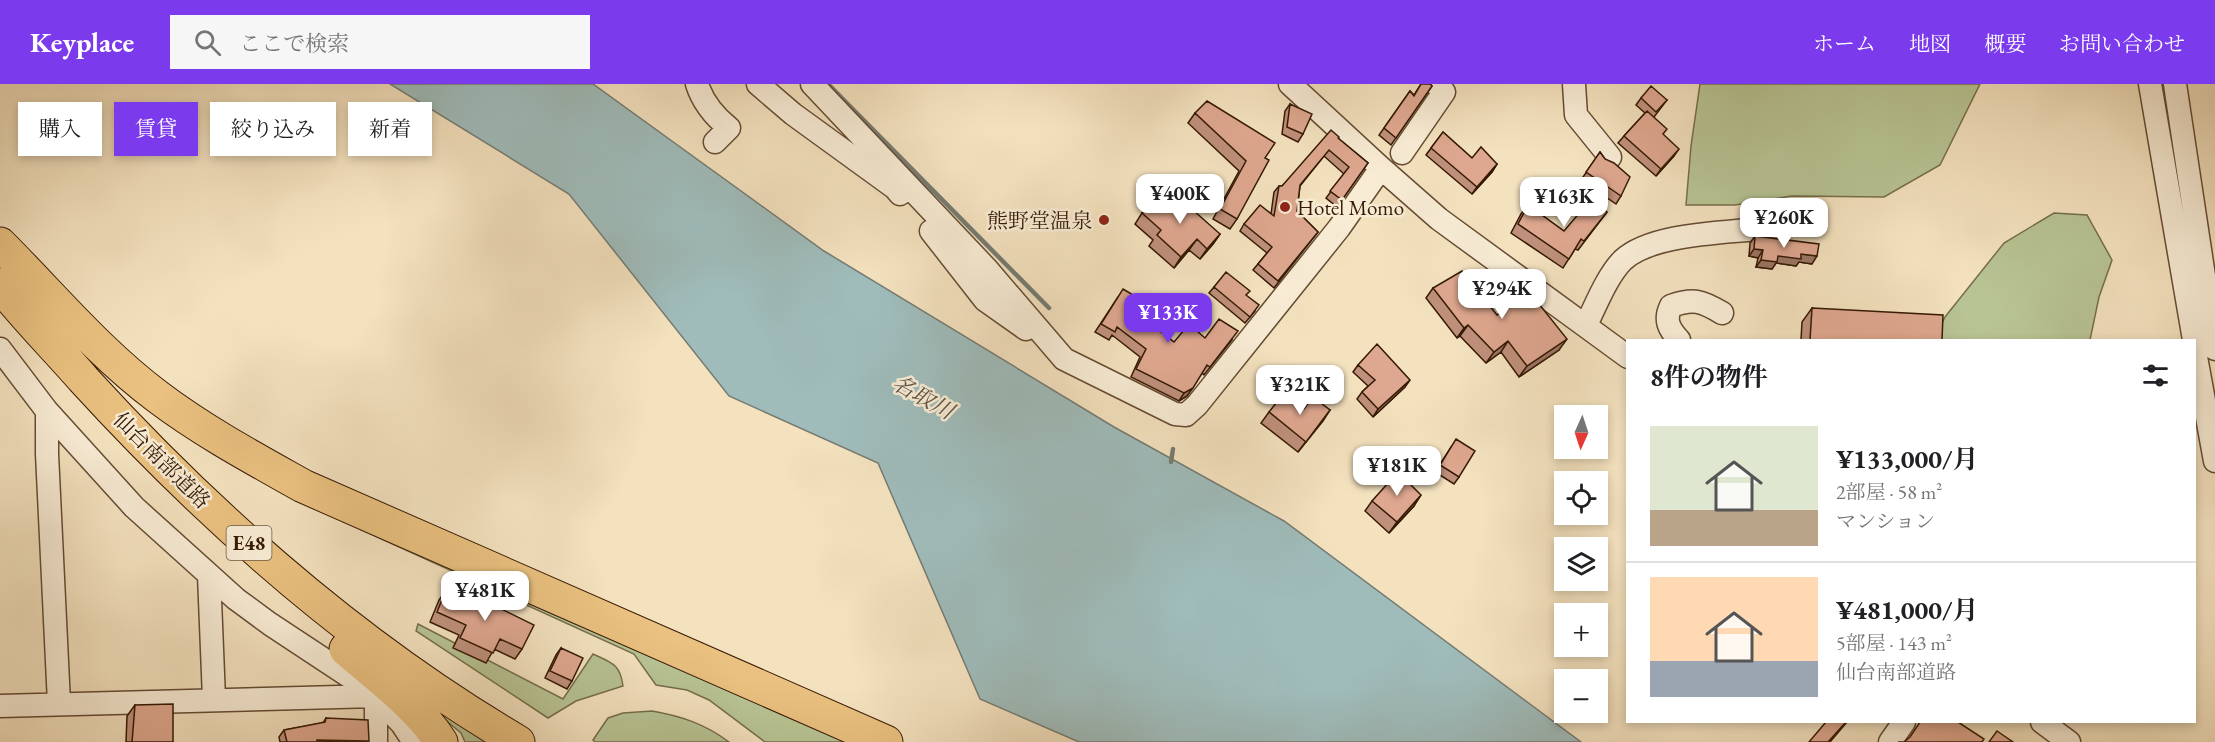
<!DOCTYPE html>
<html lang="ja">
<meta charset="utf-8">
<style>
body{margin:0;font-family:"EB Garamond","Noto Serif JP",serif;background:#f6f6f6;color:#202124;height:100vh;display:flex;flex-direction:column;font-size:22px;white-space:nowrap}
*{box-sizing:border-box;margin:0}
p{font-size:20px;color:#757577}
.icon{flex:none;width:33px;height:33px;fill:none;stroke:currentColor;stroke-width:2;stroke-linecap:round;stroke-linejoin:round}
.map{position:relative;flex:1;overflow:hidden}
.side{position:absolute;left:1626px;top:255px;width:570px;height:384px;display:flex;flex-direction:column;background:#fff;border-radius:0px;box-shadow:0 3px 9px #0003}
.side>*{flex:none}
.banner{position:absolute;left:18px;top:18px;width:570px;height:54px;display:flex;gap:12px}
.needle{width:39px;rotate:183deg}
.controls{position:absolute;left:1554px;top:321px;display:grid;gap:12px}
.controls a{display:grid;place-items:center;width:54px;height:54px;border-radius:0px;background:#fff;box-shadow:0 3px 9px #0003;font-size:30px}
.price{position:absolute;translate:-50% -51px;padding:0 14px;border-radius:12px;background:#fff;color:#222;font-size:20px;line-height:39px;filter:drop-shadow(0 2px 3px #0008)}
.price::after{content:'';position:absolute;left:50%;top:36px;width:18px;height:14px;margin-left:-9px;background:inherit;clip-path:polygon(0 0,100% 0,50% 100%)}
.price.on{background:#7c3aed;color:#fff}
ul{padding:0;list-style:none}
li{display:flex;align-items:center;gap:18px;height:150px;padding:0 24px}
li+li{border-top:2px solid #e0e0e0}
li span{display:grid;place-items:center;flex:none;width:168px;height:120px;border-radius:0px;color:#555}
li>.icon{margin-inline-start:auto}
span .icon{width:72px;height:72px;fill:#fffc;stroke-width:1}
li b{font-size:26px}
h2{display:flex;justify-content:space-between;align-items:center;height:72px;padding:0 24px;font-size:26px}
.chip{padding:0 21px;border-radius:0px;background:#fff;box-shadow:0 3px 9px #0003;font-size:21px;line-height:54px}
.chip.on{background:#7c3aed;color:#fff}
header{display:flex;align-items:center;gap:36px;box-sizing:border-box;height:84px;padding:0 30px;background:#7c3aed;color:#fff}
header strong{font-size:28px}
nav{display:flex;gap:33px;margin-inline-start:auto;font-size:21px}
.search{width:420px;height:54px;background:#f6f6f6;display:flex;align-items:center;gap:15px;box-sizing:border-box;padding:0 21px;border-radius:0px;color:#757577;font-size:22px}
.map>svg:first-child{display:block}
.green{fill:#b8c494;stroke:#766e4c;stroke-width:1.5}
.water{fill:#9fbcbb;stroke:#757b72;stroke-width:1.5}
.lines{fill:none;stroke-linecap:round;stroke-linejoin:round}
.stream{stroke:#757b72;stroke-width:4.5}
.minor-casing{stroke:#654b33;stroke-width:25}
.highway-casing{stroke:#351904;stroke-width:35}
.minor{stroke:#f8ecd5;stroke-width:22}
.highway{stroke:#eac180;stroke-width:33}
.wall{fill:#bf907b;stroke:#351904;stroke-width:1.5}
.shaded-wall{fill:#9b7564;stroke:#351904;stroke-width:1.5}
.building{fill:#dea78f;stroke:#351904;stroke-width:1.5}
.poi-dot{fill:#8f2418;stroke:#f8ecd5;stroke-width:2}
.labels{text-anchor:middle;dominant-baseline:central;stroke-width:5;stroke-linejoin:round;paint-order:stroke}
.shield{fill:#f8ecd5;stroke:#705843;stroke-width:1.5}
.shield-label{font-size:20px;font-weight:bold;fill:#351904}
.poi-label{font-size:21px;fill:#351904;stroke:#f8ecd5;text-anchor:start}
.street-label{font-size:21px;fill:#351904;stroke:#f8ecd5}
.water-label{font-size:22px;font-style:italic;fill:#5a5244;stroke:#f8ecd5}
</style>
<header>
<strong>Keyplace</strong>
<div class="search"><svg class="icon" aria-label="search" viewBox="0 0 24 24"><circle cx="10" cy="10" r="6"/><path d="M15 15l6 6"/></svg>ここで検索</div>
<nav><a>ホーム</a><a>地図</a><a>概要</a><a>お問い合わせ</a></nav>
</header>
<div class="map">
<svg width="2215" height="658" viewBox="0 0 2215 658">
<rect width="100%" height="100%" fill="#f4e2bf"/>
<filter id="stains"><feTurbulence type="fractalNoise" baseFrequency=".00333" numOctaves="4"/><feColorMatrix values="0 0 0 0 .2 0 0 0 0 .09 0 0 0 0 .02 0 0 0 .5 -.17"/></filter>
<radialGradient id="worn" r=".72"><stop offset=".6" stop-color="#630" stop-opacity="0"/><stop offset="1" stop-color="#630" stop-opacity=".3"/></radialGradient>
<path class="green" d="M 1700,0 L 1980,0 L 1940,81 L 1884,113 L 1792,112 L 1735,121 L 1686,121 L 1691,62 Z
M 2054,129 L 2087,131 L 2112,176 L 2099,213 L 2090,256 L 1934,256 L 1945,233 L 2004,159 Z
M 342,437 L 862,658 L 765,658 L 709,616 L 687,606 L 656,601 L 634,570 Z
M 418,540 L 563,615 L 593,570 C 612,579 620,580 623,602 L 576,617 L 548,634 L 416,547 Z
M 652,627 C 681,632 705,640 729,658 L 595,658 L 593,656 L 608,634 L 623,629 Z
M 444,629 L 490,658 L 465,658 L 461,649 L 442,633 Z"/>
<path class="water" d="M 390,0 L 593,0 L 824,167 L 1114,343 L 1284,437 L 1581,658 L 1079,658 L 980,615 L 878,379 L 729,312 L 569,110 Z"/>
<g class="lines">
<path class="stream" d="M 828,0 L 1049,224
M 1171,378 L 1173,365"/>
<defs>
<path id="minor" d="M 697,0 C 703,19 714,32 729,44 L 715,58
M 758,0 L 793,30 L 895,104 L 900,110
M 812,0 L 986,184 L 1064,275 L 1175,330 L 1186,331 L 1197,321 L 1339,144 L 1381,84
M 1290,0 L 1381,84 L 1439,135 L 1628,273
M 1574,0 L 1576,31 L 1610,73
M 2150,0 L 2194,256
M 2175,0 L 2215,265
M 1402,69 L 1444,8 L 1436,0
M 931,147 L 985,216 L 1026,245
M 1586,241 C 1596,221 1607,192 1623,176 C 1651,150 1721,149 1758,145
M 1679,256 C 1669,245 1664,236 1671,222 C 1694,214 1702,217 1722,229
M 2194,262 L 2215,377
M 0,265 L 47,327 L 134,423 L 236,515 L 270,540 L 370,606 L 402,640 L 414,658
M 47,327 L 47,370 L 59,619
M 209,491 L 214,615
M 0,622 L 376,612 L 376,658
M 2042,638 L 2069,658
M 1890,658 L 1904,638"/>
<path id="highway" d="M 0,160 C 52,212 99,269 158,313 C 203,347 253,374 303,402 L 886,658
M 0,201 C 26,234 56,264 84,296 C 212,436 355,562 518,658
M 346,565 C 378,593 419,623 441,658"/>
</defs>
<use href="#minor" class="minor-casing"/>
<use href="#highway" class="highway-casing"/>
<use href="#minor" class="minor"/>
<use href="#highway" class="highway"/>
</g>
<path class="wall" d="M 1421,0 L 1430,0 L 1432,2 L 1391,61 L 1379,51 L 1410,7 L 1414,11 Z
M 1641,14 L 1667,16 L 1654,33 L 1674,72 L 1656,92 L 1618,59 L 1624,52 L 1645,29 L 1636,21 Z
M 1290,20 L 1303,50 L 1298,58 L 1282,50 L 1285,27 Z
M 1195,29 L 1265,74 L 1237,135 L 1230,145 L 1213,135 L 1239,87 L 1188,39 Z
M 1443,48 L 1472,74 L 1497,80 L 1492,88 L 1472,110 L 1426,71 Z
M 1338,54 L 1368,79 L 1337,123 L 1326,114 L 1344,90 L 1324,72 L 1300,102 L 1297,127 L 1318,148 L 1274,204 L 1253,186 L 1267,169 L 1240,147 L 1244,140 L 1271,130 L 1274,108 L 1279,102 L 1282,102 Z
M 1600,68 L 1605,75 L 1621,112 L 1616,120 L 1581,96 Z
M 1528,121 L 1564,147 L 1607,128 L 1578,166 L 1575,165 L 1563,184 L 1511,149 L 1521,130 Z
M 1162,124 L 1220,150 L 1213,160 L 1200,175 L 1189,166 L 1174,184 L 1149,162 L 1153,156 L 1135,140 L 1142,129 Z
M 1755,152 L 1812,180 L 1799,178 L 1796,182 L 1776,179 L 1772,185 L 1756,183 L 1758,174 L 1749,172 L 1750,159 Z
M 1214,203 L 1255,227 L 1245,239 L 1209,209 Z
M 1433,204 L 1497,231 L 1559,266 L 1519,293 L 1501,268 L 1486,279 L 1460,252 L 1457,254 L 1426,214 Z
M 1118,213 L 1146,223 L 1152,242 L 1174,258 L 1205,254 L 1232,256 L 1204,291 L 1202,289 L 1187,312 L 1179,317 L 1131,293 L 1140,273 L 1112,251 L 1109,256 L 1095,248 Z
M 1812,224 L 1942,256 L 1801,256 L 1802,238 Z
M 1358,281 L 1405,303 L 1373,333 L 1357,315 L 1362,308 L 1368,302 L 1353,288 Z
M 1304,325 L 1330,326 L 1298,368 L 1261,339 L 1269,328 Z
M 1451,363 L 1459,393 L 1454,400 L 1435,388 Z
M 1372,417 L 1414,422 L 1389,449 L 1365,427 Z
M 446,506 L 475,519 L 479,514 L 522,565 L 515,575 L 494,565 L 486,579 L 453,564 L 459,551 L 430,538 L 439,516 Z
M 561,564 L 572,597 L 567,605 L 545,594 L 556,571 Z
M 135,621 L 173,658 L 126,658 L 127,632 Z
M 326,634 L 369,657 L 280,658 L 279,653 L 284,646 L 323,639 Z"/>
<path class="shaded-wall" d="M 1679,65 L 1674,72 L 1656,92 L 1661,85 Z
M 1497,80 L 1492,88 L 1472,110 L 1477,103 Z
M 1220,150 L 1213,160 L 1200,175 L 1207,165 Z
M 1197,155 L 1189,166 L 1174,184 L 1181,173 Z
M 1754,165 L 1763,166 L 1758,174 L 1749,172 Z
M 1801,170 L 1817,172 L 1812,180 L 1799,178 L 1796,182 L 1776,179 L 1772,185 L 1756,183 L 1761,176 L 1778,172 Z
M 1468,241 L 1460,252 L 1457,254 L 1464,244 Z
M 1567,255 L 1559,266 L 1519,293 L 1527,282 Z
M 1508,257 L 1501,268 L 1486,279 L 1494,268 Z
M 1410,296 L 1405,303 L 1373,333 L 1378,325 Z
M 1193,304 L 1187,312 L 1179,317 L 1184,309 Z
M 1330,326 L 1323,337 L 1298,368 L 1306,358 Z
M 1421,411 L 1414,422 L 1389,449 L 1397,438 Z
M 1846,638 L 1847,638 L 1830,658 L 1828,658 Z
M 317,656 L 369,657 L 316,658 Z"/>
<path class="building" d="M 1421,0 L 1430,0 L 1432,2 L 1396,54 L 1384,44 L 1410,7 L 1414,12 Z
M 1651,2 L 1667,16 L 1656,28 L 1641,14 Z
M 1207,17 L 1275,59 L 1265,74 L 1269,76 L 1237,135 L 1220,125 L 1246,77 L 1195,29 Z
M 1290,20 L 1312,30 L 1303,50 L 1287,43 Z
M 1647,27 L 1667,45 L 1663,50 L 1679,65 L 1661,85 L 1624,52 Z
M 1331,46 L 1339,53 L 1338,54 L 1368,79 L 1342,116 L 1330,107 L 1349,83 L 1329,66 L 1300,101 L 1297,127 L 1318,148 L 1278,197 L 1258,180 L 1272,163 L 1244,140 L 1260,121 L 1274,132 L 1279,102 L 1282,102 Z
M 1443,48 L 1472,74 L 1481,63 L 1497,80 L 1477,103 L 1431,64 Z
M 1600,68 L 1605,75 L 1614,79 L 1630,93 L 1621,112 L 1586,88 Z
M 1175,110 L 1220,150 L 1207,165 L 1197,155 L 1181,173 L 1157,151 L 1161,146 L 1142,129 L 1154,117 L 1162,124 Z
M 1592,114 L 1607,128 L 1584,157 L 1581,155 L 1569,175 L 1518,140 L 1528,121 L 1564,147 Z
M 1755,152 L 1819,160 L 1817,172 L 1801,170 L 1801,175 L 1778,172 L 1777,178 L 1761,176 L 1763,166 L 1754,165 Z
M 1462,187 L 1497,231 L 1531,210 L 1567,255 L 1527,282 L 1508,257 L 1494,268 L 1468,241 L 1464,244 L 1433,204 Z
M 1226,188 L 1250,207 L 1246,211 L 1259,221 L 1250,233 L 1214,203 Z
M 1123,205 L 1148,220 L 1145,223 L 1159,233 L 1152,241 L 1174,258 L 1189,240 L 1205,254 L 1219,235 L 1238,247 L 1210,283 L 1207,281 L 1193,304 L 1184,309 L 1136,285 L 1146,265 L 1117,243 L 1115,248 L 1101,240 Z
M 1812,224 L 1943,231 L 1942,256 L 1810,256 Z
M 1377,260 L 1410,296 L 1378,325 L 1362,308 L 1375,296 L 1358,281 Z
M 1284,309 L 1304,325 L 1313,313 L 1330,326 L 1306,358 L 1269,328 Z
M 1456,355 L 1475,367 L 1459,393 L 1440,381 Z
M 1398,388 L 1421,411 L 1397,438 L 1372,417 Z
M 446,506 L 476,520 L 479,514 L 534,541 L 522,565 L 500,555 L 493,569 L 460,554 L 466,541 L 437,528 Z
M 561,564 L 583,574 L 572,597 L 550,587 Z
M 173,620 L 173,658 L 132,658 L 135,621 Z
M 326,634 L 368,636 L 369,657 L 317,656 L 317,658 L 287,658 L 284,646 L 325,638 Z
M 1826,638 L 1846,638 L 1828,658 L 1809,658 Z
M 1920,638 L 1958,638 L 1984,655 L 1982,658 L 1898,658 L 1904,658 L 1910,653 Z
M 1997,647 L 2013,658 L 1989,658 Z"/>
<g class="poi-dot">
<circle cx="1285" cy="123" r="6"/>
<circle cx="1104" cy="136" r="6"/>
</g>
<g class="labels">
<rect class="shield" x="226.5" y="442" width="45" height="34" rx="4.5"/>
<g class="shield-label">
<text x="249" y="459">E48</text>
</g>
<g class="poi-label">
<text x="1297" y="123">Hotel Momo</text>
<text x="1092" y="136" text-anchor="end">熊野堂温泉</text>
</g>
<g class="street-label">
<text transform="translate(162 376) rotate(45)">仙台南部道路</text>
</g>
<g class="water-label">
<text transform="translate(923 313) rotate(29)">名取川</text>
</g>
</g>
<rect width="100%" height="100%" filter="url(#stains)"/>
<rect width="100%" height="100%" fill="url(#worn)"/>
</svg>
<div class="controls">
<a><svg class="needle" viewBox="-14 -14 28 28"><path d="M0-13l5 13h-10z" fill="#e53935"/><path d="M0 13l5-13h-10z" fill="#757577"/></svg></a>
<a><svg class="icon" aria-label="locate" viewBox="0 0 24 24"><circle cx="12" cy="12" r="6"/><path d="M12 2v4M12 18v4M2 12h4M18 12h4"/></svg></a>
<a><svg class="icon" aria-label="layers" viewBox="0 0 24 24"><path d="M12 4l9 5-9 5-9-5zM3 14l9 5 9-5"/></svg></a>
<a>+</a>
<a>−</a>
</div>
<b class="price" style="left:1180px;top:141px">¥400K</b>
<b class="price" style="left:1564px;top:144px">¥163K</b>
<b class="price" style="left:1784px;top:165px">¥260K</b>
<b class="price" style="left:1502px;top:236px">¥294K</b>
<b class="price on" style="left:1168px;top:260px">¥133K</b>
<b class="price" style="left:1300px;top:332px">¥321K</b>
<b class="price" style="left:1397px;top:413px">¥181K</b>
<b class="price" style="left:485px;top:538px">¥481K</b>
<div class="banner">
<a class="chip">購入</a>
<a class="chip on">賃貸</a>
<a class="chip">絞り込み</a>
<a class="chip">新着</a>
</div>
<section class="side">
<h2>8件の物件<svg class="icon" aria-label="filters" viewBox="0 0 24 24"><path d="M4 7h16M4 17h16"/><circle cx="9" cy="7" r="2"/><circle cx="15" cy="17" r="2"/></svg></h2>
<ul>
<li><span style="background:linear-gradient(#dfe7d0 70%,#b9a48a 0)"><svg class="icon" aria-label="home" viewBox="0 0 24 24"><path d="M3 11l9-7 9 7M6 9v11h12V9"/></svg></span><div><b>¥133,000/月</b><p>2部屋 · 58 m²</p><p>マンション</p></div></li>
<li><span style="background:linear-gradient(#ffd9b3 70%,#9aa5b1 0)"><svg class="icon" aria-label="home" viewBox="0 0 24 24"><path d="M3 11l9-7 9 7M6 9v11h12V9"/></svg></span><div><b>¥481,000/月</b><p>5部屋 · 143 m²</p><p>仙台南部道路</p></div></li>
</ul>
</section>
</div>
